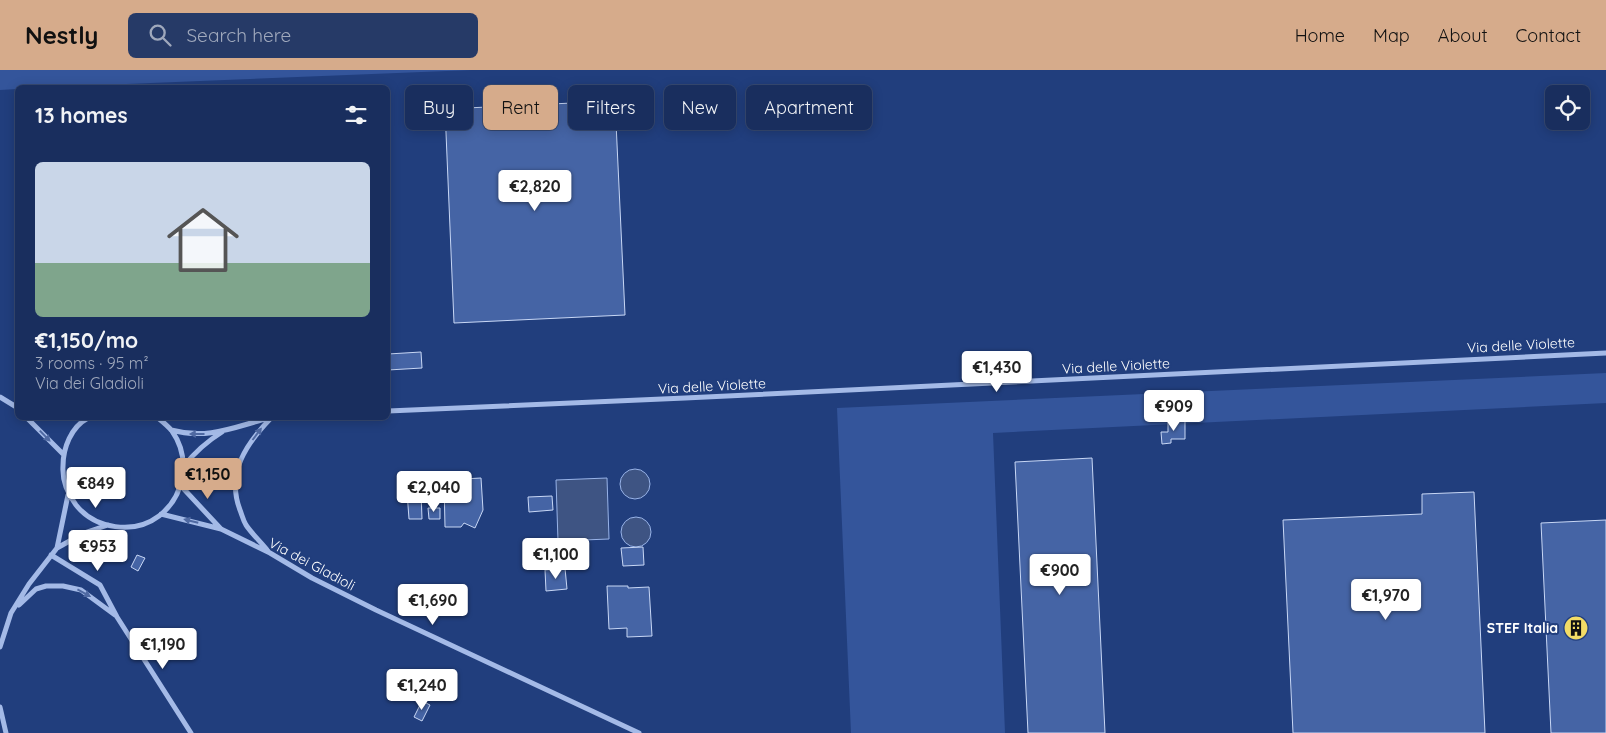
<!DOCTYPE html>
<meta charset="utf-8">
<style>
body{margin:0;font-family:Quicksand,sans-serif;background:#263a67;color:#f1f3f6;height:100vh;display:flex;flex-direction:column;font-size:19px;white-space:nowrap}
*{box-sizing:border-box;margin:0}
p{font-size:16px;color:#9fa8bc}
.icon{flex:none;width:28px;height:28px;fill:none;stroke:currentColor;stroke-width:2;stroke-linecap:round;stroke-linejoin:round}
.map{position:relative;flex:1;overflow:hidden}
.panel{position:absolute;left:15px;top:15px;width:375px;height:335px;display:flex;flex-direction:column;background:#192e5e;border-radius:8px;box-shadow:0 2px 12px #0003,0 0 0 1px #374a73}
.panel>*{flex:none}
.guide{position:absolute;left:405px;top:15px;width:475px;height:45px;display:flex;gap:10px}
.controls{position:absolute;left:1545px;top:15px;display:grid;gap:10px}
.controls a{display:grid;place-items:center;width:45px;height:45px;border-radius:8px;background:#192e5e;box-shadow:0 2px 12px #0003,0 0 0 1px #374a73;font-size:25px}
.price{position:absolute;translate:-50% -42px;padding:0 11px;border-radius:5px;background:#fff;color:#222;font-size:16px;line-height:32px;filter:drop-shadow(0 1px 2px #0008)}
.price::after{content:'';position:absolute;left:50%;top:30px;width:15px;height:11px;margin-left:-8px;background:inherit;clip-path:polygon(0 0,100% 0,50% 100%)}
.price.current{background:#d6ab8b;color:#111}
ul{padding:0;list-style:none}
li{display:grid;align-content:center;gap:10px;height:265px;padding:0 20px}
li span{display:grid;place-items:center;height:155px;border-radius:8px;color:#555}
li>.icon{margin-inline-start:auto}
span .icon{width:90px;height:90px;fill:#fffc;stroke-width:1}
li b{font-size:21px}
h2{display:flex;justify-content:space-between;align-items:center;height:60px;padding:0 20px;font-size:21px}
.pill{padding:0 18px;border-radius:8px;background:#192e5e;box-shadow:0 2px 12px #0003,0 0 0 1px #374a73;font-size:18px;line-height:45px}
.pill.current{background:#d6ab8b;color:#111}
header{display:flex;align-items:center;gap:30px;box-sizing:border-box;height:70px;padding:0 25px;background:#d6ab8b;color:#111}
header strong{font-size:24px}
nav{display:flex;gap:28px;margin-inline-start:auto;font-size:18px}
.search{width:350px;height:45px;background:#263a67;display:flex;align-items:center;gap:12px;box-sizing:border-box;padding:0 18px;border-radius:8px;color:#9fa8bc;font-size:19px}
.map>svg:first-child{display:block}
.green{fill:#34559b}
.water{fill:#3e5483;stroke:#98b3e8}
.building{fill:#4564a5;stroke:#c8d7f5}
.lines{fill:none;stroke-linecap:round;stroke-linejoin:round}
.minor{stroke:#a4bae7;stroke-width:5}
.oneway{fill:#4f69a2}
.labels{text-anchor:middle;dominant-baseline:central;stroke-width:4;stroke-linejoin:round;paint-order:stroke}
.street-label{font-size:14px;fill:#fff;stroke:#213e7d}
.poi-label{font-size:14px;font-weight:bold;fill:#fff;stroke:#213e7d;text-anchor:end}
</style>
<header>
<strong>Nestly</strong>
<div class="search"><svg class="icon" aria-label="search" viewBox="0 0 24 24"><circle cx="10" cy="10" r="6"/><path d="M15 15l6 6"/></svg>Search here</div>
<nav><a>Home</a><a>Map</a><a>About</a><a>Contact</a></nav>
</header>
<div class="map">
<svg width="1606" height="663" viewBox="0 0 1606 663">
<rect width="100%" height="100%" fill="#213e7d"/>
<path class="green" d="M 0,0 L 472,0 L 53,17 L 18,18 L 17,19 L 0,20 Z
M 1606,303 L 1606,333 L 993,363 L 1005,663 L 851,663 L 837,338 Z"/>
<path class="water" d="M620 414a15 15 0 1 1 30 0a15 15 0 1 1-30 0Z
M 607,408 L 609,469 L 558,471 L 556,410 Z
M621 462a15 15 0 1 1 30 0a15 15 0 1 1-30 0Z"/>
<path class="building" d="M 615,31 L 625,245 L 454,253 L 445,39 Z
M 421,282 L 422,298 L 388,300 L 388,284 Z
M 1185,351 L 1185,369 L 1171,369 L 1171,373 L 1162,374 L 1161,362 L 1168,362 L 1168,352 Z
M 1092,388 L 1105,663 L 1028,663 L 1015,392 Z
M 481,408 L 483,440 L 475,458 L 464,453 L 461,457 L 445,457 L 444,410 Z
M 421,421 L 422,449 L 409,449 L 407,422 Z
M 1474,422 L 1485,663 L 1293,663 L 1283,450 L 1422,444 L 1422,424 Z
M 552,426 L 553,440 L 529,442 L 528,427 Z
M 428,438 L 440,438 L 440,449 L 429,449 Z
M 1606,450 L 1606,663 L 1551,663 L 1541,453 Z
M 643,477 L 644,495 L 623,496 L 621,478 Z
M 137,485 L 145,488 L 138,501 L 131,497 Z
M 565,498 L 567,519 L 546,521 L 545,500 Z
M 607,516 L 628,516 L 628,518 L 649,517 L 652,566 L 627,567 L 627,558 L 609,559 Z
M 422,631 L 430,635 L 422,651 L 414,647 Z"/>
<g class="lines">
<path class="minor" d="M 0,327 L 18,338
M 388,341 L 685,328 L 1606,283
M 27,348 L 63,384
M 73,348 L 84,349
M 88,348 C 71,357 63,378 63,396 C 62,411 67,423 76,435 C 95,459 134,465 159,446 C 185,426 191,388 172,361 C 168,356 163,352 158,348
M 171,360 C 208,370 234,357 269,348
M 184,396 C 195,382 206,372 222,362
M 181,416 L 221,459
M 161,444 L 221,459 L 270,483 L 312,508 L 376,540 L 639,663
M 57,478 L 68,425
M 268,481 C 261,472 252,464 246,455 C 243,450 242,445 240,440 C 226,403 246,374 271,348
M 51,485 L 100,515 L 117,547 L 191,663
M 19,535 L 36,519 L 46,516 L 63,516 L 81,520 L 115,545
M 0,577 L 11,543 L 29,514 L 57,478 L 84,463 L 108,455
M 0,637 L 6,663"/>
</g>
<defs><path id="oneway-solid" d="M-6-.8H1V-3.2L6.5 0L1 3.2V.8H-6Z" transform="scale(1.25)"/></defs>
<g class="oneway">
<use href="#oneway-solid" transform="translate(197 364) rotate(-180)"/>
<use href="#oneway-solid" transform="translate(257 364) rotate(-53)"/>
<use href="#oneway-solid" transform="translate(45 366) rotate(46)"/>
<use href="#oneway-solid" transform="translate(191 451) rotate(-166)"/>
<use href="#oneway-solid" transform="translate(84 523) rotate(29)"/>
</g>
<defs>
<symbol id="building-disc" viewBox="-11 -11 22 22"><circle r="9.5" fill="#f3dc66" stroke="#213e7d"/><path d="M-4-6H4V6H1V3H-1V6H-4ZM-2.5-4.3h1.7v1.8h-1.7ZM.8-4.3h1.7v1.8H.8ZM-2.5-1h1.7V.8h-1.7ZM.8-1h1.7V.8H.8Z" fill="#111"/></symbol>
</defs>
<g fill-rule="evenodd">
<use href="#building-disc" x="1562" y="544" width="28" height="28"/>
</g>
<g class="labels">
<g class="street-label">
<text transform="translate(1521 275) rotate(-3)">Via delle Violette</text>
<text transform="translate(1116 296) rotate(-3)">Via delle Violette</text>
<text transform="translate(712 316) rotate(-3)">Via delle Violette</text>
<text transform="translate(312 494) rotate(28)">Via dei Gladioli</text>
</g>
<g class="poi-label">
<text x="1558" y="558">STEF Italia</text>
</g>
</g>
</svg>
<div class="controls">
<a><svg class="icon" aria-label="locate" viewBox="0 0 24 24"><circle cx="12" cy="12" r="6"/><path d="M12 2v4M12 18v4M2 12h4M18 12h4"/></svg></a>
</div>
<b class="price" style="left:535px;top:142px">€2,820</b>
<b class="price" style="left:997px;top:323px">€1,430</b>
<b class="price" style="left:1174px;top:362px">€909</b>
<b class="price current" style="left:208px;top:430px">€1,150</b>
<b class="price" style="left:96px;top:439px">€849</b>
<b class="price" style="left:434px;top:443px">€2,040</b>
<b class="price" style="left:98px;top:502px">€953</b>
<b class="price" style="left:556px;top:510px">€1,100</b>
<b class="price" style="left:1060px;top:526px">€900</b>
<b class="price" style="left:1386px;top:551px">€1,970</b>
<b class="price" style="left:433px;top:556px">€1,690</b>
<b class="price" style="left:163px;top:600px">€1,190</b>
<b class="price" style="left:422px;top:641px">€1,240</b>
<div class="guide">
<a class="pill">Buy</a>
<a class="pill current">Rent</a>
<a class="pill">Filters</a>
<a class="pill">New</a>
<a class="pill">Apartment</a>
</div>
<section class="panel">
<h2>13 homes<svg class="icon" aria-label="filters" viewBox="0 0 24 24"><path d="M4 7h16M4 17h16"/><circle cx="9" cy="7" r="2"/><circle cx="15" cy="17" r="2"/></svg></h2>
<ul>
<li><span style="background:linear-gradient(#c9d6e8 65%,#7fa58c 0)"><svg class="icon" aria-label="home" viewBox="0 0 24 24"><path d="M3 11l9-7 9 7M6 9v11h12V9"/></svg></span><div><b>€1,150/mo</b><p>3 rooms · 95 m²</p><p>Via dei Gladioli</p></div></li>
</ul>
</section>
</div>
